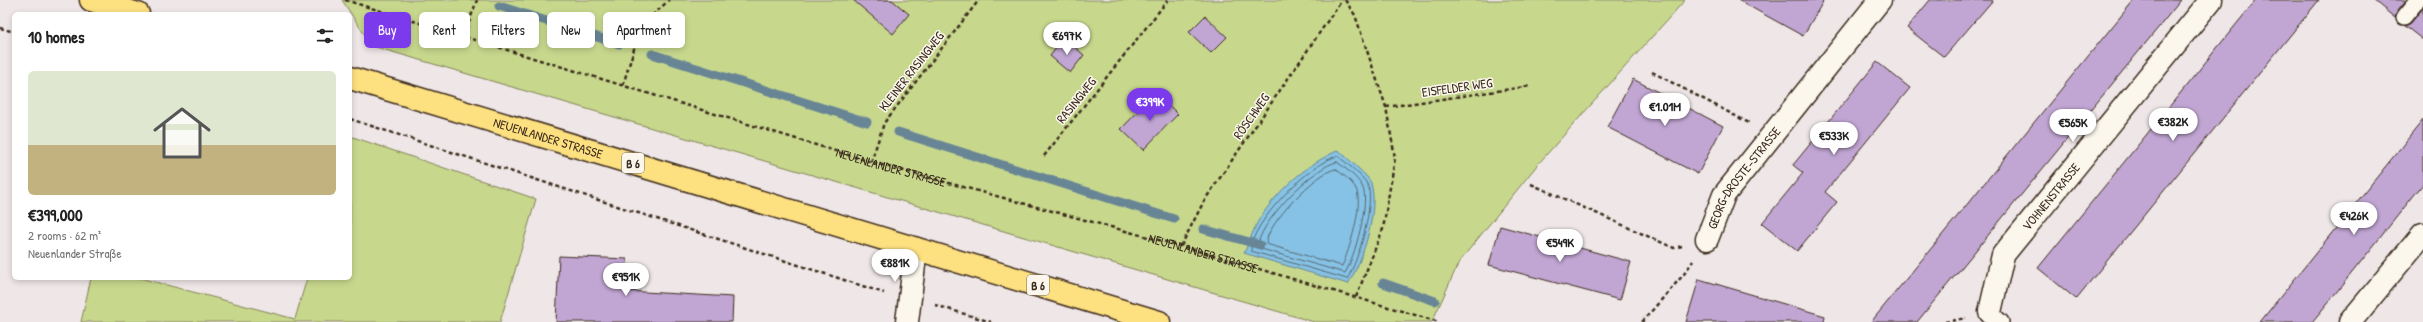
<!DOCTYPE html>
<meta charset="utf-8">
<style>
body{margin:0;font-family:"Patrick Hand",sans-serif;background:#f2f2f2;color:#222;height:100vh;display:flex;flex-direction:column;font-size:15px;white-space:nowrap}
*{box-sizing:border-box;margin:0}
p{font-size:13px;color:#767676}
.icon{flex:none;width:22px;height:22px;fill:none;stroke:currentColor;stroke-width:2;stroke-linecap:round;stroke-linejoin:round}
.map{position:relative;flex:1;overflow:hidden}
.side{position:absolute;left:12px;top:12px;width:340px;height:268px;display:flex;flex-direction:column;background:#fff;border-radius:6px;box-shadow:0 2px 6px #0003}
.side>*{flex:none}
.guide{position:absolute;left:364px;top:12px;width:380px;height:36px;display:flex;gap:8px}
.price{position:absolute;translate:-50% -34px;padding:0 9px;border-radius:14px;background:#fff;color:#222;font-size:13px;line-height:26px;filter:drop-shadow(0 1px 2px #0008)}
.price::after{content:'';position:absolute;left:50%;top:24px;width:12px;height:9px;margin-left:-6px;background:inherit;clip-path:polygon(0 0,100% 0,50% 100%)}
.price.on{background:#7c3aed;color:#fff}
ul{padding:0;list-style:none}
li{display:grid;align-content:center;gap:8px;height:212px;padding:0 16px}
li+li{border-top:1px solid #e0e0e0}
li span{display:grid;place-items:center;height:124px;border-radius:6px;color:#555}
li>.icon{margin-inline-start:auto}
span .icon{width:72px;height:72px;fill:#fffc;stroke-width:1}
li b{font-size:17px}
h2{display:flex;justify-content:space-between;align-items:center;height:48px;padding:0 16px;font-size:17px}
.tag{padding:0 14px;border-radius:6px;background:#fff;box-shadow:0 2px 6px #0003;font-size:14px;line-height:36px}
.tag.on{background:#7c3aed;color:#fff}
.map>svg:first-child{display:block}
.green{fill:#c7d88d;stroke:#818156}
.water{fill:#85c2e5;stroke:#678595}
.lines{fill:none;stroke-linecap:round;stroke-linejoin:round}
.shore{stroke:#59676e;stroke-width:1}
.stream{stroke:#678595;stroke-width:9}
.building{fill:#c1a6d3;stroke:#3b2a1e}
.service-casing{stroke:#3b2a1e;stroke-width:18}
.minor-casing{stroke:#3b2a1e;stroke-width:25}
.primary-casing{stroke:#3b2a1e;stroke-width:25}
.path{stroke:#3b2a1e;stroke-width:2.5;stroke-dasharray:4 3;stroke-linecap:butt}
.service{stroke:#fbf7ec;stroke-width:15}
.minor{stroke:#fbf7ec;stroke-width:22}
.primary{stroke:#fde080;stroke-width:22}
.labels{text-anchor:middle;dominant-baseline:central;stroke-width:3;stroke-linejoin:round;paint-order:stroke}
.shield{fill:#fbf7ec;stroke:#75685c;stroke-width:1}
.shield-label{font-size:12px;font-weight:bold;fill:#3b2a1e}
.street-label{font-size:13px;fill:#3b2a1e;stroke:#fbf7ec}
</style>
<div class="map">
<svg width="2423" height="322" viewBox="0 0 2423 322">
<rect width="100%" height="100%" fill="#efe7e7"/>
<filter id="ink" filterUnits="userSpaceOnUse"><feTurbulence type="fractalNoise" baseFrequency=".025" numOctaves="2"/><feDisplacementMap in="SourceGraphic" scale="8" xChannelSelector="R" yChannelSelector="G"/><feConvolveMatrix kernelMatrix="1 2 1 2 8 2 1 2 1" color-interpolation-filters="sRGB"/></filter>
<g filter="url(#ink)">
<path class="green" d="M 342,0 L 1685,0 L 1538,164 L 1459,262 L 1432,322 L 1314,322 L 372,46 Z
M 350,136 L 536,199 L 500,322 L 81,322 L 91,278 L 140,278 L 295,319 L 307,278 L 350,278 Z"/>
<path class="water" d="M 1339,150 C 1345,157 1369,176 1371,183 C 1379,210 1363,261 1348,284 L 1244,253 C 1250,241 1254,226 1262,215 C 1281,187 1309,163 1339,150 Z"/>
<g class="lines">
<path class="shore" d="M 1338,156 C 1345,162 1363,176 1367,184 C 1376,201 1358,263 1347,279 L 1251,251 C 1249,224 1313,160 1338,156 Z
M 1337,162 C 1345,168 1357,177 1362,186 C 1371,200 1354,259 1345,273 L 1258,248 C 1256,225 1315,165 1337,162 Z
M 1336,169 C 1342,174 1353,182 1356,189 C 1364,204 1349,251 1342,266 L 1266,244 C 1265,226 1318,170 1336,169 Z"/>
<path class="stream" d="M 499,6 L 619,44
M 652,54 L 867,122
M 898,132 L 1174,219
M 1203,229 L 1260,245
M 1383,283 L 1435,301"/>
</g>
<path class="building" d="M 853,0 L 892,0 L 909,14 L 893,34 Z
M 1738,0 L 1824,0 L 1803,36 Z
M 1930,0 L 1993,0 L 1944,57 L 1907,28 Z
M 2134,0 L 2181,0 L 1917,322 L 1871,322 Z
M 2256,0 L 2319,0 L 2076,299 L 2038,268 Z
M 2373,0 L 2406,0 L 2397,11 L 2395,18 Z
M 2423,8 L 2423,40 L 2405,26 L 2411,23 Z
M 1205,16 L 1227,37 L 1211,53 L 1189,32 Z
M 1064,38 L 1084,55 L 1070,73 L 1050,56 Z
M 1877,62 L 1910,88 L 1825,192 L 1837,202 L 1797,251 L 1762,223 L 1803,173 L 1793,165 Z
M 1633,79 L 1723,126 L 1698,174 L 1607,127 Z
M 1156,93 L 1178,114 L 1143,150 L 1121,129 Z
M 2423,120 L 2423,184 L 2331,299 L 2312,322 L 2260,322 Z
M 1500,226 L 1631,262 L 1620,300 L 1489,265 Z
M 559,256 L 627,259 L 626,291 L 733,297 L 732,322 L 556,322 Z
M 1699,279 L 1825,316 L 1824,322 L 1686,322 Z"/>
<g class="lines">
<defs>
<path id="service" d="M 2404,17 L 2418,0
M 1990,312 L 2001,322"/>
<g id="minor">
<path id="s2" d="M 1707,239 L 1724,195 L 1880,0"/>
<path id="s3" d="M 1990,312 L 2003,255 L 2211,0"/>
<path d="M 907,322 L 916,249"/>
<path d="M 2350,322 L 2423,234"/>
</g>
<g id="primary">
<path d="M 91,0 L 138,14"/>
<path id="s4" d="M 350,78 L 1159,322"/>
</g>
</defs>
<use href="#service" class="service-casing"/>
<use href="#minor" class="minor-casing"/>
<use href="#primary" class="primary-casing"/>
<g class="path">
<path id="s1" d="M 345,0 L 871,162 L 1181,246 L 1439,322"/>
<path d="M 1345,0 L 1355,15 L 1386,107 L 1395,158 L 1383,229 L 1356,297"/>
<path d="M 0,28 L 14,32"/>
<path d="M 464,36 L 477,0"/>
<path d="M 1652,72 L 1749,123"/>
<path d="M 623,85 L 641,26 L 669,0"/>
<path d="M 1386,107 L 1531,86"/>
<path d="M 350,119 L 884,293"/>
<path d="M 1044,156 L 1168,0"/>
<path d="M 871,162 L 884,123 L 979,0"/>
<path d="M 1531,184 L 1674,248 L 1682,246"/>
<path d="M 1181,246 L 1204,201 L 1342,0"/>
<path d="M 935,305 L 991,322"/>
<path d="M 1642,322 L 1684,274 L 1693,261"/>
<path d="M 1945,322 L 1966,318"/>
</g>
<use href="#service" class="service"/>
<use href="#minor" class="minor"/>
<use href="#primary" class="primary"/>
</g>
</g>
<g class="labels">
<g class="shield">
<rect x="622" y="153" width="22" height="20" rx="3"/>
<rect x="1027" y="275" width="22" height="20" rx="3"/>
</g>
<g class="shield-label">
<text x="633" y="163">B 6</text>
<text x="1038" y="285">B 6</text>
</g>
<g class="street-label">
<text transform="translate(911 71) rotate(-52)">KLEINER RASINGWEG</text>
<text transform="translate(1457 87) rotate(-8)">EISFELDER WEG</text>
<text transform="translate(1076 100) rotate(-51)">RASINGWEG</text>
<text transform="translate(1251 116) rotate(-55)">RÖSCHWEG</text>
<text stroke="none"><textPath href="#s4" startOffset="207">NEUENLANDER STRASSE</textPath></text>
<text stroke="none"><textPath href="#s1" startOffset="571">NEUENLANDER STRASSE</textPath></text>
<text stroke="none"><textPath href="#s2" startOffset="72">GEORG-DROSTE-STRASSE</textPath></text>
<text stroke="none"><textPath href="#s3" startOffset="134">VOHNENSTRASSE</textPath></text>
<text stroke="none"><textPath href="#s1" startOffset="895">NEUENLANDER STRASSE</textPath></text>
</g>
</g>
</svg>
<b class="price" style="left:1067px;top:56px">€697K</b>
<b class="price on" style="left:1150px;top:122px">€399K</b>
<b class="price" style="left:1665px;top:127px">€1.01M</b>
<b class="price" style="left:2173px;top:142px">€382K</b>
<b class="price" style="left:2073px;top:143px">€565K</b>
<b class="price" style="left:1834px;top:156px">€533K</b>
<b class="price" style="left:2354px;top:236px">€426K</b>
<b class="price" style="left:1560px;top:263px">€549K</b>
<b class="price" style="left:895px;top:283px">€881K</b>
<b class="price" style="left:626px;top:297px">€951K</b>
<div class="guide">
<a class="tag on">Buy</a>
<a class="tag">Rent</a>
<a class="tag">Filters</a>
<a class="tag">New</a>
<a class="tag">Apartment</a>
</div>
<section class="side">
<h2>10 homes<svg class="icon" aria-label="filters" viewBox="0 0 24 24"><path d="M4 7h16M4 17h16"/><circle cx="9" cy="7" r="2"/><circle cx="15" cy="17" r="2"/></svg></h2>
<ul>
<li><span style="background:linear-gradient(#dfe7d0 60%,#c2b280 0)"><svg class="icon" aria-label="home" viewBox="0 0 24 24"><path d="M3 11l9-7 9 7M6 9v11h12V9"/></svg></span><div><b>€399,000</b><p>2 rooms · 62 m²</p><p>Neuenlander Straße</p></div></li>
</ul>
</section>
</div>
